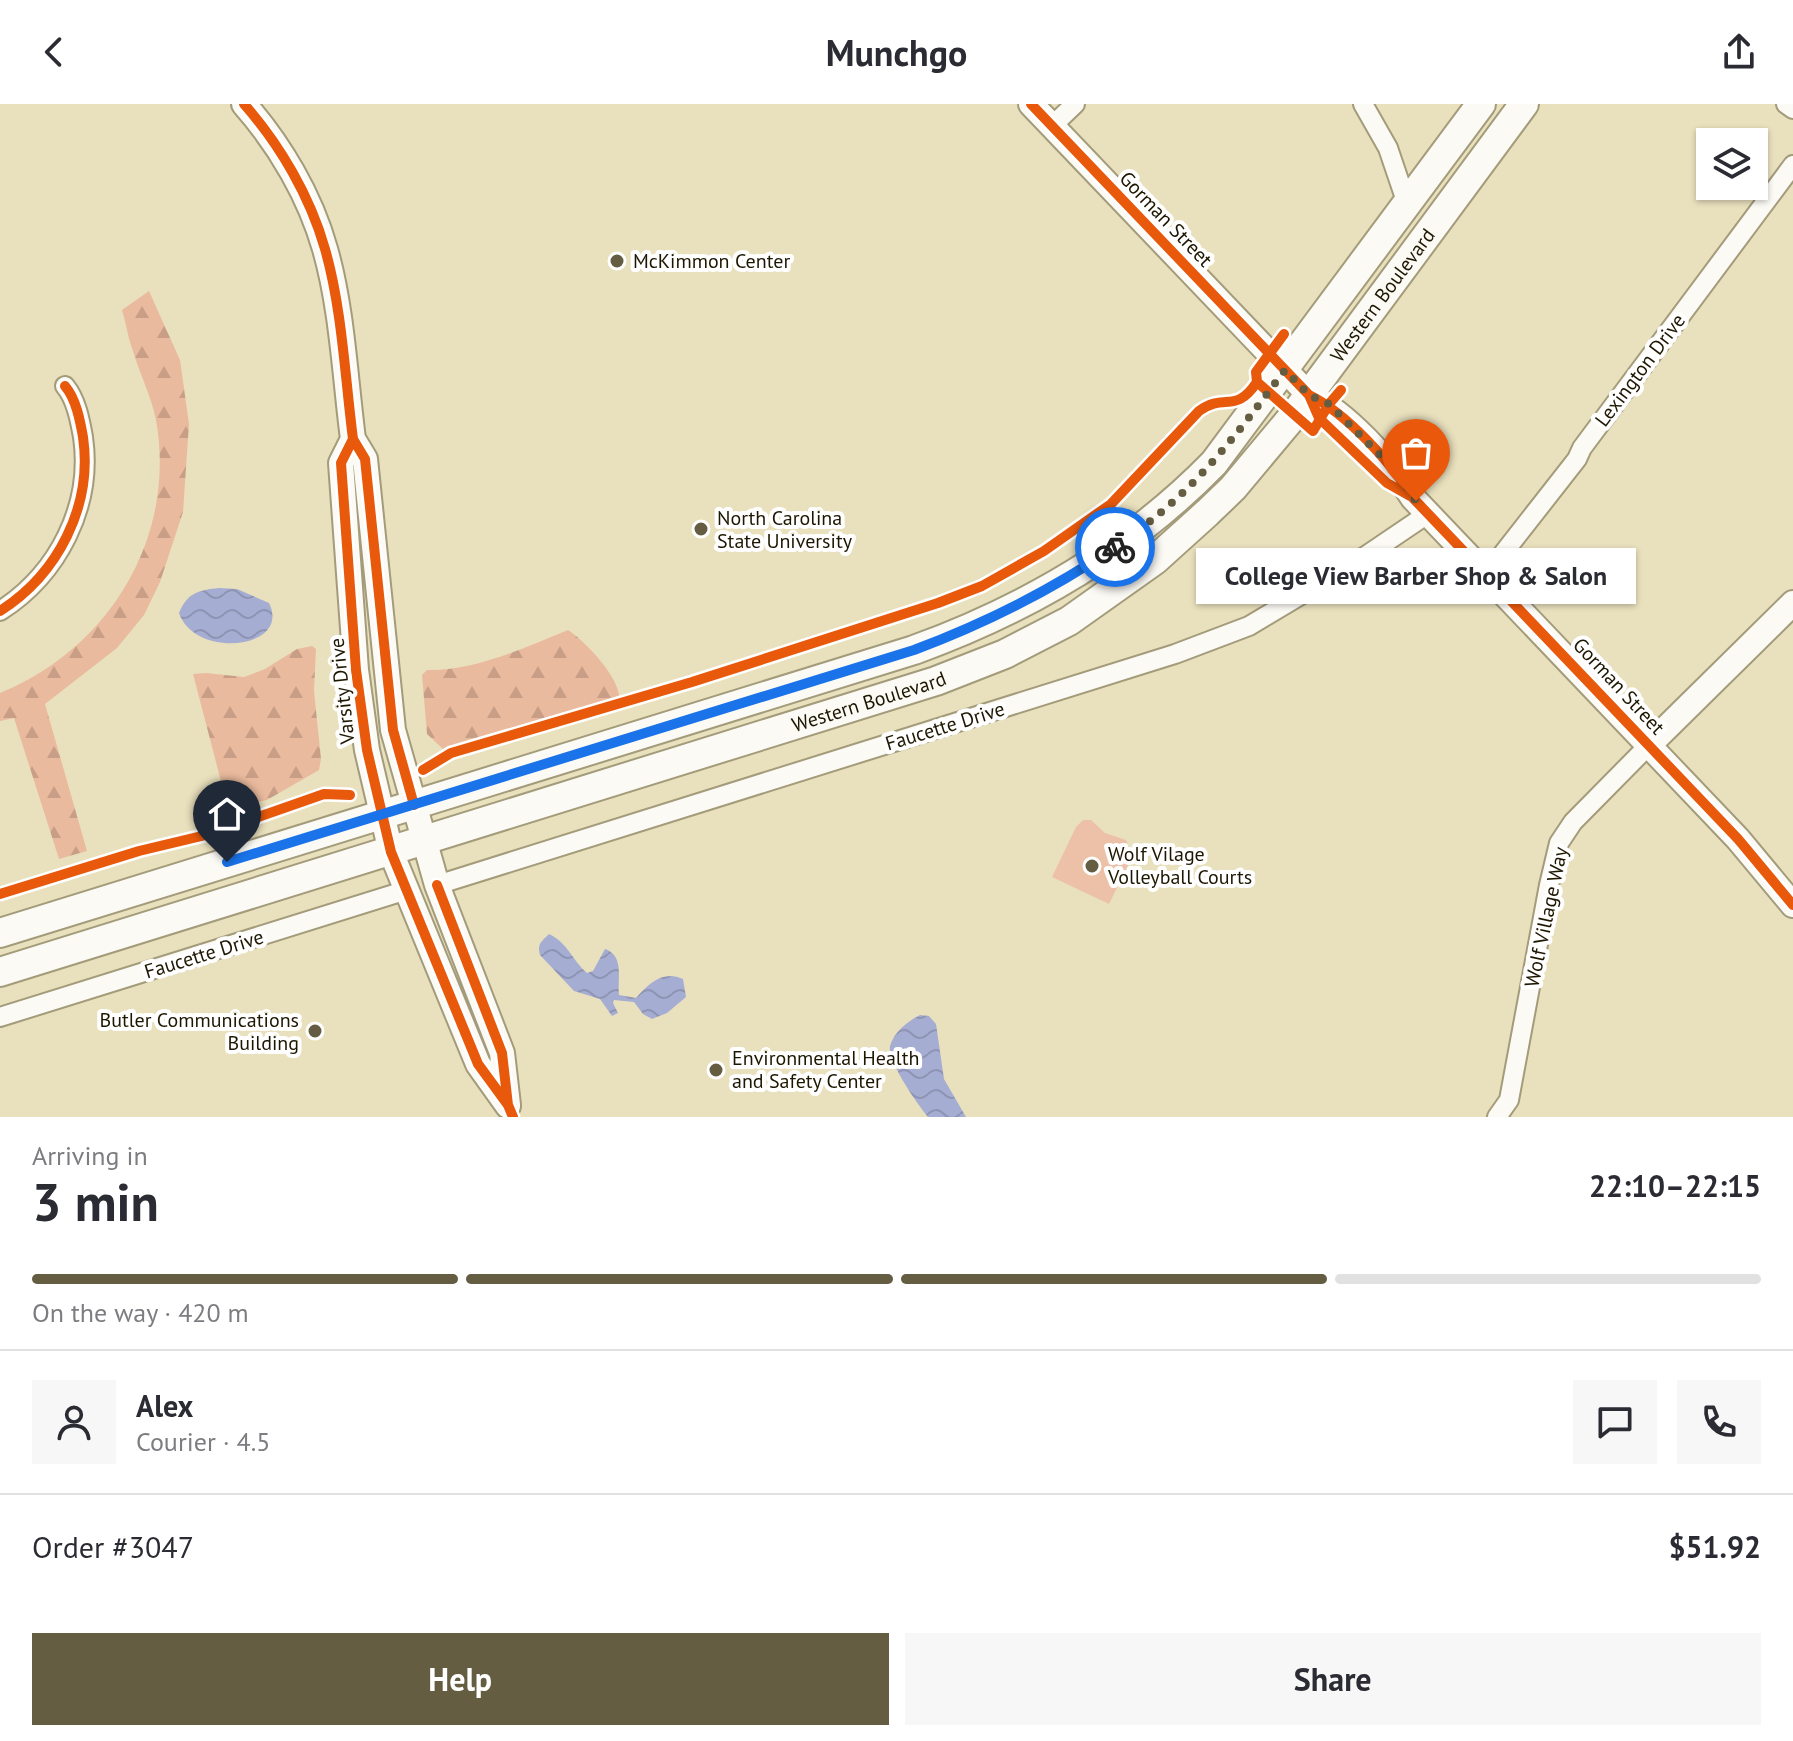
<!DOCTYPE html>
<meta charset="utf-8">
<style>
body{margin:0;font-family:"PT Sans",sans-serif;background:#f7f7f7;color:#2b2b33;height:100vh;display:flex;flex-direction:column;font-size:30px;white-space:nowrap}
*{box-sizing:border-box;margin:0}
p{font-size:26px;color:#7c7c81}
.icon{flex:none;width:44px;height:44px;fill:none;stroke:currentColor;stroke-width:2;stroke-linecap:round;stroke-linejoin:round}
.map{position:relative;height:1013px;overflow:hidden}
.sheet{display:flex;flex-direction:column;background:#fff;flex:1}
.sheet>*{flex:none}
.buttons{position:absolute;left:1696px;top:24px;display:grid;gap:16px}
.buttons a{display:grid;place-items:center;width:72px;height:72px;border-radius:0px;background:#fff;box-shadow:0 2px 6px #0004;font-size:40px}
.pin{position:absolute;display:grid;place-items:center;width:68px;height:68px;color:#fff;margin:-82px -34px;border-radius:50% 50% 50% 0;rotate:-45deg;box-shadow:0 0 8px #0007}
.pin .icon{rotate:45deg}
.courier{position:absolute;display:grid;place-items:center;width:80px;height:80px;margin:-40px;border:6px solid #1a73e8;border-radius:50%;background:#fff;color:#222;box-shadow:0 2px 10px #0007}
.bubble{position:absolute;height:56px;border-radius:0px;background:#fff;box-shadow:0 2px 6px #0004;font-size:26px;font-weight:800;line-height:56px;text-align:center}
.summary em{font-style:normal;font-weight:800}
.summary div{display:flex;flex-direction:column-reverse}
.summary{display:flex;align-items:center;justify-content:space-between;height:136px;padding:0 32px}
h1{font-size:52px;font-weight:800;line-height:60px}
.bar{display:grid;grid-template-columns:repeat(4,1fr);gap:12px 8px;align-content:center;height:96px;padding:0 32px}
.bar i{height:10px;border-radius:6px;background:#e1e1e2}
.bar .on{background:#645d42}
.bar p{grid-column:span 4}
.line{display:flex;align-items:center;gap:20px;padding:0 32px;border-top:2px solid #e1e1e2}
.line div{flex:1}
.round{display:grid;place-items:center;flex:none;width:84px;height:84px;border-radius:0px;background:#f7f7f7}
.cta{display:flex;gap:16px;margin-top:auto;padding:16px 32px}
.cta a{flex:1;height:92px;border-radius:0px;background:#645d42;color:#fff;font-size:32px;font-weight:800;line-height:92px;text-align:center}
.cta a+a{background:#f7f7f7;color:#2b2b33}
header{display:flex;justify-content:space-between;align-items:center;height:104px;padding:0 32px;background:#fff;font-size:36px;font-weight:800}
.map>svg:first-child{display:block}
.green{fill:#edc1a7}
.forest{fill:url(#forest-firs)}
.water{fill:url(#water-waves)}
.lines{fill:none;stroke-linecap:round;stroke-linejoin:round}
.street-casing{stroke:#a39b7a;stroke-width:22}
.secondary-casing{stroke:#a39b7a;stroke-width:28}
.primary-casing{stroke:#a39b7a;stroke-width:32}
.street{stroke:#fcfaf5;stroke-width:18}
.secondary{stroke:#fcfaf5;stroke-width:24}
.primary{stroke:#fcfaf5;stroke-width:28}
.cycleway-casing{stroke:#fff;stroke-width:15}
.cycleway{stroke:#e8590c;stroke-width:10}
.done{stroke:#645d42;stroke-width:8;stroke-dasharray:0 14.4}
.route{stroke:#1a73e8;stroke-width:10}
.poi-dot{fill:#645d42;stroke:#fff;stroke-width:3}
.labels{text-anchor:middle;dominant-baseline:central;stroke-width:8;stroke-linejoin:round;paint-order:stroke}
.street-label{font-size:20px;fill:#1d1600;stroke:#fff}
.poi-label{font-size:20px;fill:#1d1600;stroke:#fff;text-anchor:start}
</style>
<header><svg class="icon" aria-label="back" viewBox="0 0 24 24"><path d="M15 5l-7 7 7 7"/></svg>Munchgo<svg class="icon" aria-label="share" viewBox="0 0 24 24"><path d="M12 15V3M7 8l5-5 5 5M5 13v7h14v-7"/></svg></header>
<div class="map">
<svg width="1793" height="1013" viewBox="0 0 1793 1013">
<defs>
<pattern id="forest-firs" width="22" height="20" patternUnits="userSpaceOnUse" patternTransform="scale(2)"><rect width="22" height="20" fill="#eaba9e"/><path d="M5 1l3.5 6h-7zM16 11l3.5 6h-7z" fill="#c89f86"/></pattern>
<pattern id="water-waves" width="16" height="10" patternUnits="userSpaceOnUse" patternTransform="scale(2)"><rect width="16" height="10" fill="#a6add3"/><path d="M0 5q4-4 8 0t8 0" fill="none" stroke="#8e94b3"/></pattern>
</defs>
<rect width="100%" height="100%" fill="#e9e0bd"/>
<path class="green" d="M1083,716H1091L1105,729L1126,736L1133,751L1109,800L1052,773L1076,723Z"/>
<path class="forest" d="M149,187L180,256L189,320L183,408L160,478L144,511L117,544L45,600L87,747L59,755L14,614L0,617V589C109,545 177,433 156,316C151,291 140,271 133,247C128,234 126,219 122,206Z
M568,526C585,537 617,571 619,591L615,597L444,646L427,630L422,571L427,566C475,567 524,544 568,526Z
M312,542L316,545L314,587L321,655L319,666L267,696L228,704L193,570L206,569L244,573L265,565L297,545Z"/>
<path class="water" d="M219,484L237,485L269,499C292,545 195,556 179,509C187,489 199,486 219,484Z
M549,830C568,839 572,856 587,869L593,867L605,845C625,852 617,875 619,891L636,894C649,879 663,866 683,875L686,893L667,909L652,915L643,910L634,898L614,896L613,899L618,909L612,912L600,895L574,887L540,851C537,840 541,838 549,830Z
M920,911L929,912L936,920L944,975L966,1013H928C918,1001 887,957 890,942C894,928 908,917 920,911Z"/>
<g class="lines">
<g class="street-casing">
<path id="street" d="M1363,0L1388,44L1407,100
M1786,0L1793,5
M1052,22L1075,0
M1487,470L1577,355L1582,344L1793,61
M0,507C58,470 93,402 83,333C80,316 76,295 65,282
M437,781L1175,550L1249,522L1361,455L1429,409
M0,913L407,786
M1497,1013L1509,996L1549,781L1559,739L1573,718L1649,641"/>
</g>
<g class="secondary-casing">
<path id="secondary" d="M244,0C280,41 310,92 325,145C342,204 345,273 353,335L365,355L393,626L437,781L502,949L508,1001
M1031,0L1309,291L1315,304
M1309,291C1346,309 1391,358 1413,394L1738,735L1793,801
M353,335L341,359L356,566L367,646L391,748L478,960L508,1002
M1649,641L1793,499"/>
</g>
<g class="primary-casing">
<g id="primary">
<path d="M0,829L914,546C1027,505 1130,445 1214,359L1481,0"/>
<path id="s1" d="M0,868L936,577L1005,550L1069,517L1155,456L1207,409L1233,384L1294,311L1524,0"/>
</g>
</g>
<use href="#street" class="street"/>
<use href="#secondary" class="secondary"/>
<use href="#primary" class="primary"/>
<g class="cycleway-casing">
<path id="cycleway" d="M244,0C280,41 310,92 325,145C342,204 345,273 353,335L365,355L393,626L414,701
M1031,0L1309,291L1319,314L1387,379L1410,392
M1284,230L1256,268L1257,278L1313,327L1329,300L1341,286
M1309,291C1346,309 1391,358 1413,394L1738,735L1793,801
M353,335L341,359L356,566L367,646L391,748L478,960L508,1001L513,1013
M0,507C58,470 93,402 83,333C80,316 76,295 65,282
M423,666L451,649L692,578L938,499L982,482L1044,447L1111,400L1199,307C1225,288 1235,311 1257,278
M437,781L502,949L508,1001
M0,790L139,747L210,730L324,690L350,691"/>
</g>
<use href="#cycleway" class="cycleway"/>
</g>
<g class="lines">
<path class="done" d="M1115,443C1192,391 1231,338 1285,266L1309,291L1329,300L1397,368L1416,397"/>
<path class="route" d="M227,758L914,546C986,519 1052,486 1115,443"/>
</g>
<g class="poi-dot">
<circle cx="617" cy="157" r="8"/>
<circle cx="701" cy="425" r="8"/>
<circle cx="1092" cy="762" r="8"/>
<circle cx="315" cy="927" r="8"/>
<circle cx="716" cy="966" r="8"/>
</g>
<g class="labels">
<g class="street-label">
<text transform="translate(1166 115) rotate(46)">Gorman Street</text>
<text stroke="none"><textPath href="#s1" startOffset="1582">Western Boulevard</textPath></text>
<text transform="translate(1640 266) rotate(-53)">Lexington Drive</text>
<text transform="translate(1619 582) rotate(47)">Gorman Street</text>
<text transform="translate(342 587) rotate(-96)">Varsity Drive</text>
<text stroke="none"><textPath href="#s1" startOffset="910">Western Boulevard</textPath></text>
<text transform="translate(945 622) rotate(-17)">Faucette Drive</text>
<text transform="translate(1546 813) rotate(-78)">Wolf Village Way</text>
<text transform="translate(204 850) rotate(-17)">Faucette Drive</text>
</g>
<g class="poi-label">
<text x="633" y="157">McKimmon Center</text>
<text x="717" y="414">North Carolina<tspan x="717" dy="23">State University</tspan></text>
<text x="1108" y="750">Wolf Vilage<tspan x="1108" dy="23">Volleyball Courts</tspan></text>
<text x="299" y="916" text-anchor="end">Butler Communications<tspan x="299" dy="23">Building</tspan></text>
<text x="732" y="954">Environmental Health<tspan x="732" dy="23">and Safety Center</tspan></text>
</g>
</g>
</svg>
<div class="buttons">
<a><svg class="icon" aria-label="layers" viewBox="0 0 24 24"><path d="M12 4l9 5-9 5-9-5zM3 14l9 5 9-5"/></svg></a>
</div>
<div class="pin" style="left:1416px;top:397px;background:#ea580c"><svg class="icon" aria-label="bag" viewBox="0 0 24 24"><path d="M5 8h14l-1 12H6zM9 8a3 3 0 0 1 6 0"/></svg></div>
<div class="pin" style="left:227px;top:758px;background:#1f2937"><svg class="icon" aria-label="home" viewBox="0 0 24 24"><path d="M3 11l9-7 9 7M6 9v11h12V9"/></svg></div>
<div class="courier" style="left:1115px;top:443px"><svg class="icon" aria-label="bike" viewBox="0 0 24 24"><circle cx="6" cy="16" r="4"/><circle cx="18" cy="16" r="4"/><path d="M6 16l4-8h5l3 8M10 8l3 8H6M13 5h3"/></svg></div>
<div class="bubble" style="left:1196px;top:444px;width:440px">College View Barber Shop &amp; Salon</div>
</div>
<section class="sheet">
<div class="summary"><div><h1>3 min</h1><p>Arriving in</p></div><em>22:10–22:15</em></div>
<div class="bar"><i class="on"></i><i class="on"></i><i class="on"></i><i></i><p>On the way · 420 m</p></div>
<div class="line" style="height:144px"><a class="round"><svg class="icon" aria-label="person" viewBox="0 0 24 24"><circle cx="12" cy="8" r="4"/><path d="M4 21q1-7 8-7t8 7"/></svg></a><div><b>Alex</b><p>Courier · 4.5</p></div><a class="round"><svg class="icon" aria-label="chat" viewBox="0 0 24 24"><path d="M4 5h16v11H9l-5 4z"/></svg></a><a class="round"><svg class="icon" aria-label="phone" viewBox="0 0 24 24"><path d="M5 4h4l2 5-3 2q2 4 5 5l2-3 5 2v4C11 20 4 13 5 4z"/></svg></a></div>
<div class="line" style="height:104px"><div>Order #3047</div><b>$51.92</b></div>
<div class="cta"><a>Help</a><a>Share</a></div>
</section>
